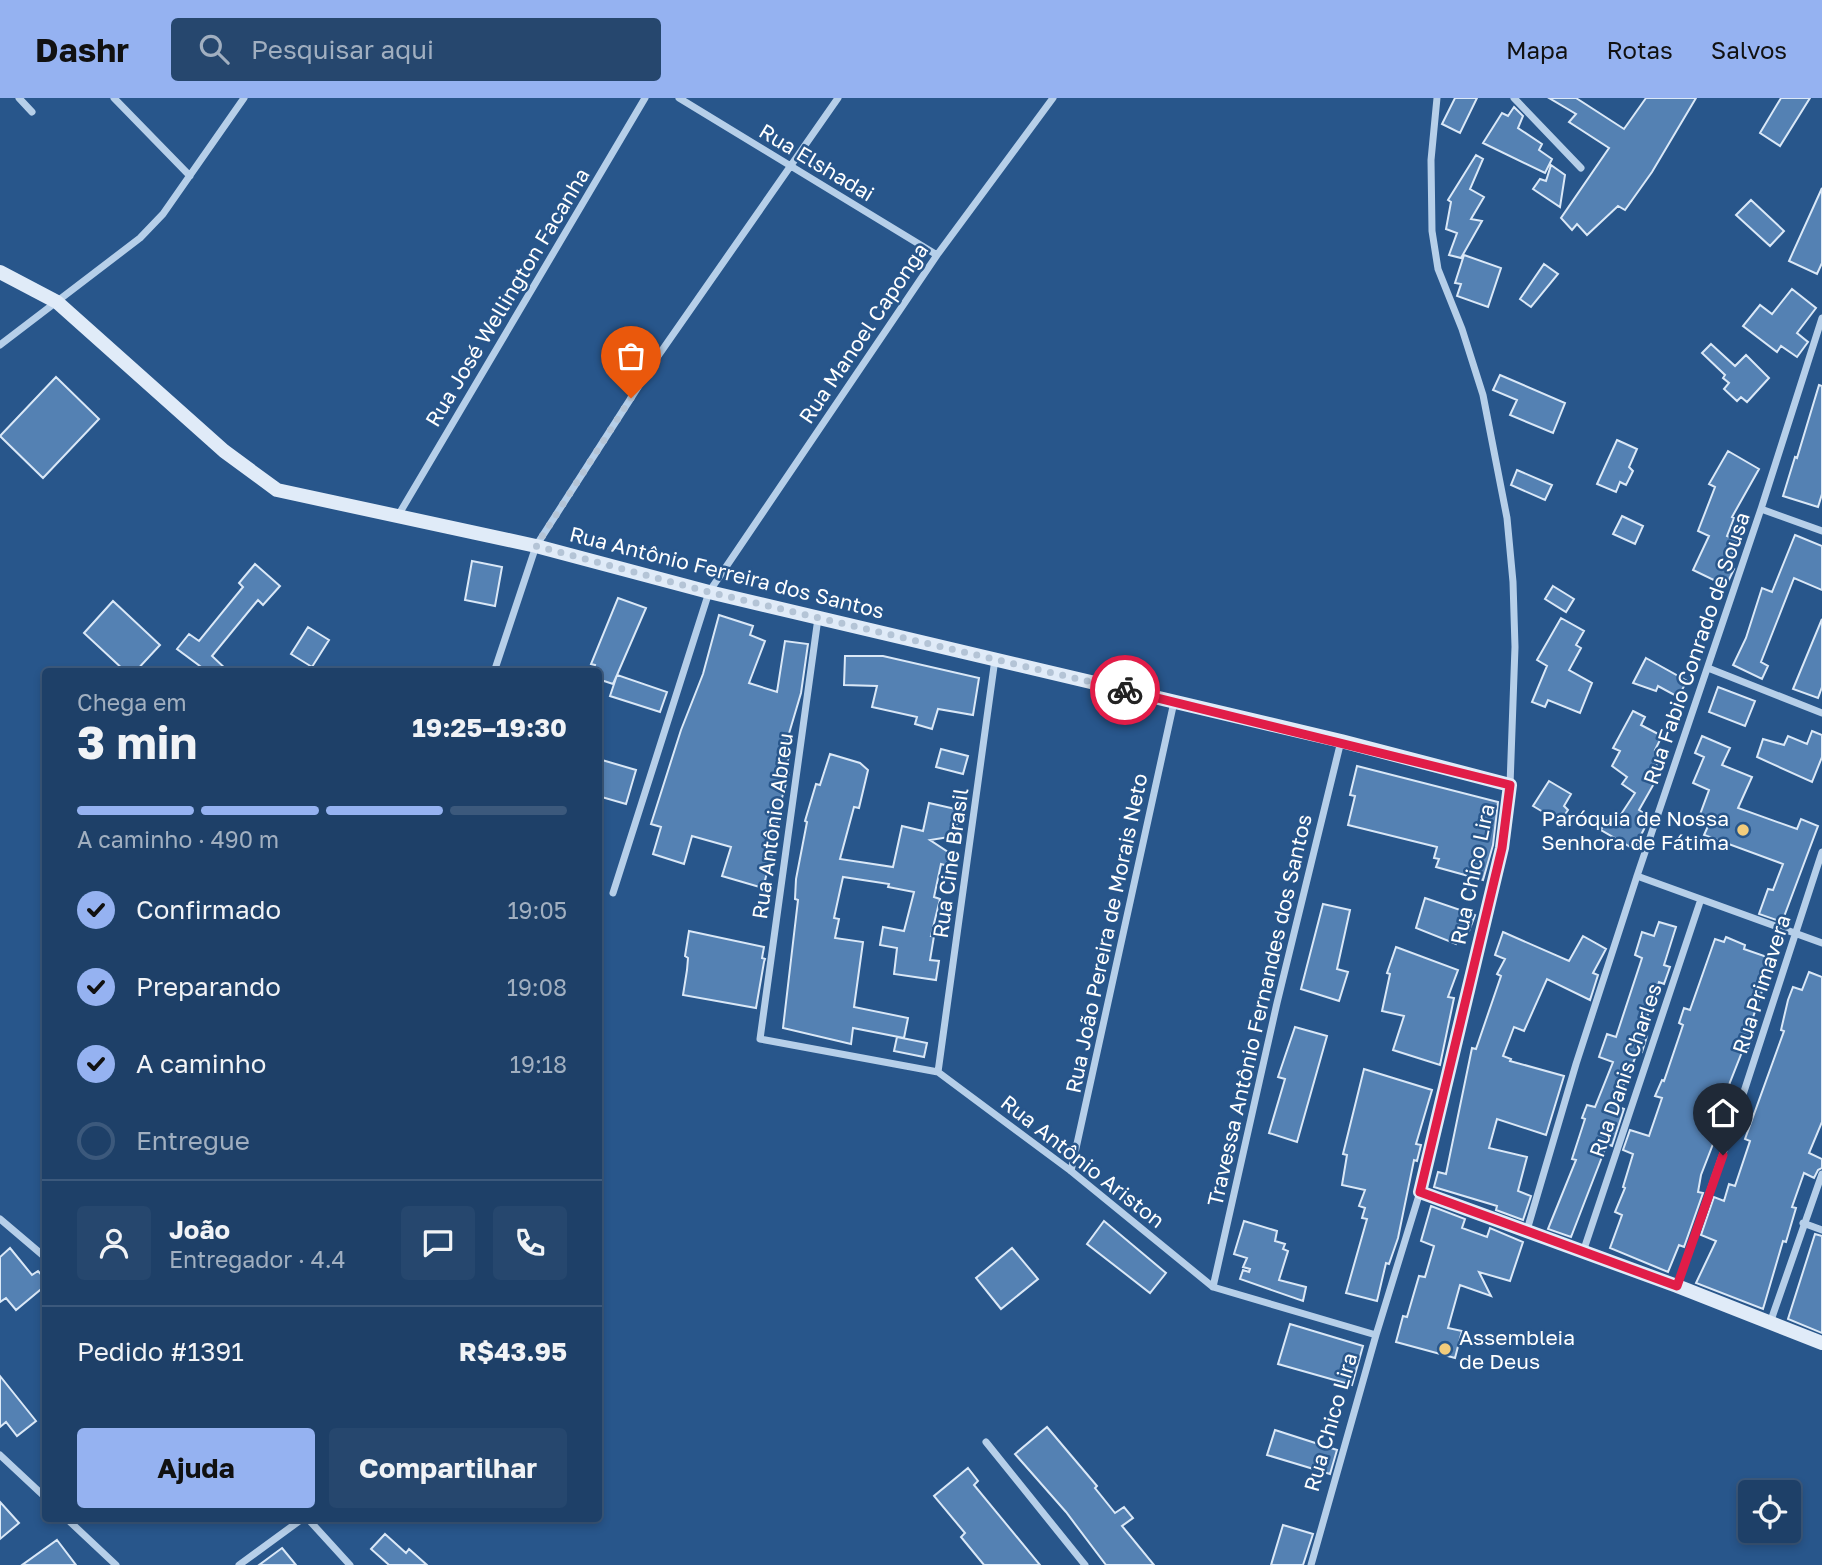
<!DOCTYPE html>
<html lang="pt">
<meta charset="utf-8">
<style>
body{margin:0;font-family:"Golos Text",sans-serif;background:#26476e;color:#f1f3f6;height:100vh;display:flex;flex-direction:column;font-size:26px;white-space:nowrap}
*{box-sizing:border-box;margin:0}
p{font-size:23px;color:#a1afc0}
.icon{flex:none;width:38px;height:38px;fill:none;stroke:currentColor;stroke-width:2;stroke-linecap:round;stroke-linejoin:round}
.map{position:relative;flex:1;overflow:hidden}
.drawer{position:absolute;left:42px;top:570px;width:560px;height:854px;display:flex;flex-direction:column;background:#1e4068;border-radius:7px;box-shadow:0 4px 10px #0003,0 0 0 2px #3c597c}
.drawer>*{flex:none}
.controls{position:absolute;left:1738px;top:1382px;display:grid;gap:14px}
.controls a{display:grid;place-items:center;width:63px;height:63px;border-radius:7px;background:#1e4068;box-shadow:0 4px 10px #0003,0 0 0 2px #3c597c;font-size:35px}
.pin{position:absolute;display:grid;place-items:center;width:60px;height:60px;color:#fff;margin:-72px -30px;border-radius:50% 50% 50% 0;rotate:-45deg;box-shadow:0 0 7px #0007}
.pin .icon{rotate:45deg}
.courier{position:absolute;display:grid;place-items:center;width:70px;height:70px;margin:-35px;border:5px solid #e11d48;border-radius:50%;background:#fff;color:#222;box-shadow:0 2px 9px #0007}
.summary em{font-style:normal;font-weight:700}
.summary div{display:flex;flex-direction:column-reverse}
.summary{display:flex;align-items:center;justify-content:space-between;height:119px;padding:0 35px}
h1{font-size:46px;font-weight:700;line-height:52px}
.bar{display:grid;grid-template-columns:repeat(4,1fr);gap:10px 7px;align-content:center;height:84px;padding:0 35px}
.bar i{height:9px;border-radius:5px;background:#3c597c}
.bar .on{background:#95b2f1}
.bar p{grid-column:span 4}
.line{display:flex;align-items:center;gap:18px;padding:0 35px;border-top:2px solid #3c597c}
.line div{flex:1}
.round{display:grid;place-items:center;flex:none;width:74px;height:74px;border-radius:7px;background:#26476e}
ol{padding:0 35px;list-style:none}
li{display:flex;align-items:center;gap:21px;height:77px}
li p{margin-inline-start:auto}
li .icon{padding:7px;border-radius:50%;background:#95b2f1;color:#111;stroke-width:4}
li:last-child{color:#a1afc0}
li i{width:38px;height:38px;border:4px solid #3c597c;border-radius:50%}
.action{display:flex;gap:14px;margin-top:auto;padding:14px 35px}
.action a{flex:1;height:80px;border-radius:7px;background:#95b2f1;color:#111;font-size:28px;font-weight:700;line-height:80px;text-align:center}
.action a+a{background:#26476e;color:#f1f3f6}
header{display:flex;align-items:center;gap:42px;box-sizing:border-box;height:98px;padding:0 35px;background:#95b2f1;color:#111}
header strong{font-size:33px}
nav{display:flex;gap:38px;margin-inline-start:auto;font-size:24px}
.search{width:490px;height:63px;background:#26476e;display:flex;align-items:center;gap:18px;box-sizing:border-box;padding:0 24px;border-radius:7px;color:#a1afc0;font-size:26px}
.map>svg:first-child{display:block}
.building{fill:#5481b3;stroke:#dae8f7;stroke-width:2}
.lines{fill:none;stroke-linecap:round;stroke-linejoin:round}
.street{stroke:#b6cfe9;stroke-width:7}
.secondary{stroke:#e0ebf8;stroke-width:14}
.done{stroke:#b4c4d6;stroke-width:7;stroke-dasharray:0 12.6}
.route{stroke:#e11d48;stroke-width:9}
.poi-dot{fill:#f2cc7c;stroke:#28568b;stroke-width:2.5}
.labels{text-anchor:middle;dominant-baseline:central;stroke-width:5;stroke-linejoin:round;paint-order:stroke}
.street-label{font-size:21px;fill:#fff;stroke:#28568b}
.poi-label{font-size:21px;fill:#fff;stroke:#28568b;text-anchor:end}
</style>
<header>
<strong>Dashr</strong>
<div class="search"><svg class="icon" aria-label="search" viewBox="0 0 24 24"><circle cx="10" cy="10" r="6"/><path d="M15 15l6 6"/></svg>Pesquisar aqui</div>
<nav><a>Mapa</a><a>Rotas</a><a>Salvos</a></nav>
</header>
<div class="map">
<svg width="1822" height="1467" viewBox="0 0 1822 1467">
<rect width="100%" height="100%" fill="#28568b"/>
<path class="building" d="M1455,0H1477L1460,35L1442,26Z
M1549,0H1576L1624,31L1646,0H1696L1652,74L1625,112L1618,108L1587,137L1577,126L1572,132L1561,120L1609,50L1569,24L1576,16Z
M1781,0H1810L1780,48L1760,35Z
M1514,9L1523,18L1518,30L1542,46L1539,52L1552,61L1545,75L1483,45L1502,15L1508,18Z
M1476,57L1483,61L1470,91L1484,99L1471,121L1482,123L1461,160L1449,157L1457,135L1446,131L1451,104L1448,102Z
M1551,67L1565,77L1560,109L1533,91L1540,81L1546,83Z
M1822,90V165L1817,176L1789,163Z
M1751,102L1784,133L1770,148L1736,117Z
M1464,157L1501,170L1488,209L1457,198L1461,186L1455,185Z
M1544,166L1558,176L1531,209L1520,201Z
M1792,191L1816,210L1797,235L1808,244L1797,259L1781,248L1777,254L1743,228L1760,207L1772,216Z
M1711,246L1735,268L1746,257L1769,280L1747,304L1741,299L1737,303L1724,291L1729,285L1723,280L1725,277L1702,255Z
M1500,277L1565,305L1553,335L1510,317L1517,302L1493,292Z
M56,279L99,321L43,380L0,338Z
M1819,287L1822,288V396L1818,409L1783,398L1795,359L1797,360Z
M1617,342L1637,351L1629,369L1633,373L1626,387L1620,384L1616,394L1597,386Z
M1728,353L1759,371L1732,419L1734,420L1727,438L1738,443L1728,468L1734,471L1726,488L1693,472L1709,438L1698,433L1715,389L1709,386Z
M1517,372L1552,387L1545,402L1511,387Z
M1622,418L1643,428L1635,446L1613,436Z
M1795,437L1822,448V492L1794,480L1761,564L1768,568L1762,581L1733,567L1746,540L1762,490L1772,494Z
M472,463L502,469L495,508L465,502Z
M255,466L280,488L263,507L258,502L212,558L229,574H208L177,551L189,536L199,543L243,489L239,485Z
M1553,488L1574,501L1566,514L1545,501Z
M618,500L646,510L617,577L667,594L660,614L610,598L617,577L613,586L598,581V574H593L595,567L591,566Z
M113,503L160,547L135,574H126L84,535Z
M719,517L753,528L750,537L765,543L749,585L777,594L785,543L808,546L801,595L785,649L791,651L785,673L789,675L778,714L780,715L776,728L779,729L763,790L722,778L731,749L692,738L684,766L653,756L661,729L651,726L681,632L703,576Z
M1561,520L1584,533L1576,547L1581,550L1569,572L1592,585L1580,615L1548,602L1545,609L1532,604L1547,568L1537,562Z
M1822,521V589L1818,600L1793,591Z
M308,529L329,542L312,569L291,556Z
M845,558H883L979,580L973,617L938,611L932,631L915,626L917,619L872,609L877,588L844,587Z
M1646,560L1687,583L1678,599L1658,588L1656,593L1633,585Z
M1718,589L1755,603L1745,628L1709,614Z
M1633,613L1645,619L1641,627L1662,638L1655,652L1663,656L1654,672L1660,675L1639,712L1650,719L1634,751L1601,732L1606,722L1616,724L1635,695L1622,686L1627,679L1612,668L1620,653L1613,650Z
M1812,633L1822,637V659L1812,684L1757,659L1763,641L1784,647L1788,638L1807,646Z
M1702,638L1730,650L1722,667L1752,679L1738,710L1797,731L1801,721L1818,728L1782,824L1759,816L1768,791L1773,792L1783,766L1704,737L1709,726L1698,722L1709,692L1693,685L1704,659L1695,655Z
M941,651L968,658L963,676L936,669Z
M830,656L860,665L868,672L859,710L854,709L840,761L893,769L902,728L923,733L929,705L960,712L955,738L930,742L954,758L952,769L941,766L934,799L940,801L931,838H934L930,862L939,863L936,882L894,876L897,850L880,847L883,829L904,833L914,794L888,789L889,786L843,779L834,820L839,821L835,840L863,844L854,909L908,920L904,940L853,930L851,946L783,930L798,802L795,801L796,781L807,724L805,723L816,686L820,687Z
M602,662L636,672L626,706L598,698V674Z
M1357,668L1498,704L1493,747L1483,782L1436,769L1439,761L1434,760L1437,749L1348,727L1355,698L1350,697Z
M1549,683L1571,696L1564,708L1568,712L1560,724L1533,708Z
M1425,800L1475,817L1469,833L1461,830L1456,846L1416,830Z
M1323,806L1350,812L1337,871L1348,874L1339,903L1301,891Z
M1659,824L1676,829L1664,867L1670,869L1664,886L1659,884L1642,934L1647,938L1642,954L1638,953L1615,1008L1624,1011L1612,1048L1607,1046L1571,1139L1548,1131L1576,1062L1572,1061L1585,1021L1582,1020L1587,1007L1595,1009L1613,964L1599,959L1607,936L1616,939L1642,860L1635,857L1642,834L1654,838Z
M689,833L764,849L762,860L765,861L764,864L756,910L683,897L687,872L688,860L685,858Z
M1503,834L1569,863L1583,838L1606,851L1593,875L1598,877L1590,902L1547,881L1524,933L1514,929L1503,958L1511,961L1510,963L1564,978L1546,1037L1497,1021L1489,1050L1527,1059L1518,1093L1531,1098L1523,1122L1496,1112L1497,1108L1434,1089L1438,1074L1446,1076L1472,950L1476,951L1501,878L1497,876L1505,861L1495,857Z
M1726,839L1745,847L1744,851L1773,861L1748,934L1754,936L1748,950L1744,949L1723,1002L1729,1005L1701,1077L1698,1094L1703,1095L1684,1149L1679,1147L1668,1174L1610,1150L1622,1117L1615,1114L1625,1090L1623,1089L1633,1056L1623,1052L1630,1032L1649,1038L1662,1000L1655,998L1662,982L1664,983L1683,927L1679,925L1684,910L1690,912L1715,841L1724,844Z
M1396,849L1458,872L1448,899L1454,900L1440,967L1393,952L1404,918L1382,913L1390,876L1387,875Z
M1809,874L1822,879V1024L1809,1055L1822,1061V1070L1818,1072L1814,1080L1804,1075L1792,1109L1796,1110L1786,1144L1783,1143L1763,1211L1696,1185L1716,1143L1701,1137L1714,1099L1724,1103L1729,1086L1735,1088L1750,1043L1745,1041L1784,933L1781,932L1788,902L1793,889L1802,892Z
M1295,929L1327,938L1297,1044L1269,1035L1285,981L1278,979Z
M897,939L927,945L924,959L894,953Z
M1364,971L1432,992L1416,1046L1421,1047L1417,1063L1414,1062L1398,1140L1389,1166L1386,1165L1377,1203L1346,1195L1367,1121L1362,1120L1365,1110L1359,1108L1365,1092L1342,1087L1347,1057L1343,1056Z
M1431,1108L1465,1121L1462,1130L1487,1139L1490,1130L1523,1144L1510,1183L1479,1174L1491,1198L1460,1187L1448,1230L1462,1233L1455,1260L1396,1244L1403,1218L1407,1219L1419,1178L1425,1179L1434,1148L1421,1143Z
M1104,1123L1166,1175L1150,1195L1087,1146Z
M1244,1123L1277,1133L1275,1143L1285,1146L1283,1151L1288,1153L1279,1182L1306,1189L1303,1203L1240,1181L1243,1172L1249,1174L1250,1171L1243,1169L1247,1160L1234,1156Z
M1815,1136L1822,1138V1235L1788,1221Z
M10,1150L32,1177L38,1173L46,1182V1187L16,1212L6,1200L0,1204V1159Z
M1012,1150L1038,1181L1001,1211L976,1180Z
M1290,1226L1363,1248L1352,1287L1278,1266Z
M0,1278L36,1323L17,1338L6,1324L0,1329Z
M1047,1329L1097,1388L1095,1390L1115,1415L1124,1409L1133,1420L1122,1428L1154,1467H1106L1066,1414L1015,1356Z
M1275,1332L1337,1352L1330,1376L1267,1357Z
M968,1370L978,1383L974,1387L1040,1467H984L961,1439L965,1435L934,1398Z
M0,1404L19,1425L0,1441Z
M1283,1427L1313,1436L1303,1467H1271Z
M385,1436L406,1455L409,1451L427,1467H389L371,1451Z
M57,1442L76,1467H22Z
M282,1450L296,1467H259Z"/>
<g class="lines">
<path class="street" d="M19,0L32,14
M114,0L190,78
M679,0L937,157
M1437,0L1431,62L1432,133L1438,171L1462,231L1483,297L1507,420L1513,484L1515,549L1510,687
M1514,0L1581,70
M0,247L140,140L163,116L244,0
M1761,411L1822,433
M399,416L645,0
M818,520L760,941L938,974L1071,1073L1213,1189L1376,1237
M1708,570L1822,615
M494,574L536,448L658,258L838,0
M1637,778L1822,845
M613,795L709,494L937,157L1053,0
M938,974L995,561
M1071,1073L1174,604
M0,1121L46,1160
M1803,1125L1822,1132
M1527,1132L1576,966L1637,778L1761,411L1822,220
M1583,1154L1701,801
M1677,1188L1738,1012L1822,754
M1213,1189L1277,905L1341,643
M1770,1225L1822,1076
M986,1344L1085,1467
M0,1357L46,1400
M67,1421L116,1467
M308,1421L350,1467
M239,1467L302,1421
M1311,1467L1376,1237L1420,1094"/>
<path class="secondary" d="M0,174L57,204L224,353L277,392L536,448L709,494L1341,643L1510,687L1502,750L1420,1094L1677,1188L1822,1245"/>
</g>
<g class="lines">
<path class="done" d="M631,300L536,448L709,494L1125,592"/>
<path class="route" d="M1125,592L1510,687L1502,750L1420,1094L1677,1188L1723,1057"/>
</g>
<g class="poi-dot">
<circle cx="1743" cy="732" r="7"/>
<circle cx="1445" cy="1251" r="7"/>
</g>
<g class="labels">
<g class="street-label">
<text transform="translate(817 64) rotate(31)">Rua Elshadai</text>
<text transform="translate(507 199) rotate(-59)">Rua José Wellington Facanha</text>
<text transform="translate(863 235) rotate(-56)">Rua Manoel Caponga</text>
<text transform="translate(727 474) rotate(14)">Rua Antônio Ferreira dos Santos</text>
<text transform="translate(1696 550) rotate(-71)">Rua Fabio Conrado de Sousa</text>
<text transform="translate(772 728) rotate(-82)">Rua Antônio Abreu</text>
<text transform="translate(950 765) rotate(-82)">Rua Cine Brasil</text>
<text transform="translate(1472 776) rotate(-78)">Rua Chico Lira</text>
<text transform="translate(1106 835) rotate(-78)">Rua João Pereira de Morais Neto</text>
<text transform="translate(1761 886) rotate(-72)">Rua Primavera</text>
<text transform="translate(1259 912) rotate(-77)">Travessa Antônio Fernandes dos Santos</text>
<text transform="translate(1625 972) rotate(-71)">Rua Danis Charles</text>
<text transform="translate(1083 1063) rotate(38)">Rua Antônio Ariston</text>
<text transform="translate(1330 1324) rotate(-74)">Rua Chico Lira</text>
</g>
<g class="poi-label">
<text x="1729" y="720">Paróquia de Nossa<tspan x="1729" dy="24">Senhora de Fátima</tspan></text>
<text x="1459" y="1239" text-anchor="start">Assembleia<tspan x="1459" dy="24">de Deus</tspan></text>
</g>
</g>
</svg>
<div class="controls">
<a><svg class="icon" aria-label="locate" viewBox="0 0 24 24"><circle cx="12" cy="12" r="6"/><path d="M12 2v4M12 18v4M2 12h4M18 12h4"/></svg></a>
</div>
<div class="pin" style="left:631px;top:300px;background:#ea580c"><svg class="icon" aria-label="bag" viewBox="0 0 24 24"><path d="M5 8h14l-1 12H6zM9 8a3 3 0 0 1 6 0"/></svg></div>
<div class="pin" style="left:1723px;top:1057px;background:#1f2937"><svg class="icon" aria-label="home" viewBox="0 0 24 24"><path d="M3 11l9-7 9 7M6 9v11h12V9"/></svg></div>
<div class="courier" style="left:1125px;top:592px"><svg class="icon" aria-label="bike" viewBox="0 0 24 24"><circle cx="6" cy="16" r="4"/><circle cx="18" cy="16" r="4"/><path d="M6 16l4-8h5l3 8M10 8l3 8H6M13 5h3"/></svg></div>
<section class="drawer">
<div class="summary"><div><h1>3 min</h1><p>Chega em</p></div><em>19:25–19:30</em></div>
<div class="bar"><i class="on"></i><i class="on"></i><i class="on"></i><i></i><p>A caminho · 490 m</p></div>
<ol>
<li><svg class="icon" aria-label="check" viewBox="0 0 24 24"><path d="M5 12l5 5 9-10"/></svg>Confirmado<p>19:05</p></li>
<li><svg class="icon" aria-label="check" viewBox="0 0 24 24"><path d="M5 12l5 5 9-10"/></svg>Preparando<p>19:08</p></li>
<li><svg class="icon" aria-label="check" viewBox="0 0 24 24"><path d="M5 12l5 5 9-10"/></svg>A caminho<p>19:18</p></li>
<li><i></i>Entregue</li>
</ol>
<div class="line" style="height:126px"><a class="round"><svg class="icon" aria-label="person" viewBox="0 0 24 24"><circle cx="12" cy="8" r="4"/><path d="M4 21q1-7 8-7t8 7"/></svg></a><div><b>João</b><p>Entregador · 4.4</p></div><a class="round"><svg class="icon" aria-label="chat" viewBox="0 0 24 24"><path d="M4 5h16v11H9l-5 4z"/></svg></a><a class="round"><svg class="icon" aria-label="phone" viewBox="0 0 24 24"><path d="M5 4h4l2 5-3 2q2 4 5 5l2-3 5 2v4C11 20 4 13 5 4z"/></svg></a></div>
<div class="line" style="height:91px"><div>Pedido #1391</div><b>R$43.95</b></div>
<div class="action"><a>Ajuda</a><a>Compartilhar</a></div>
</section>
</div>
